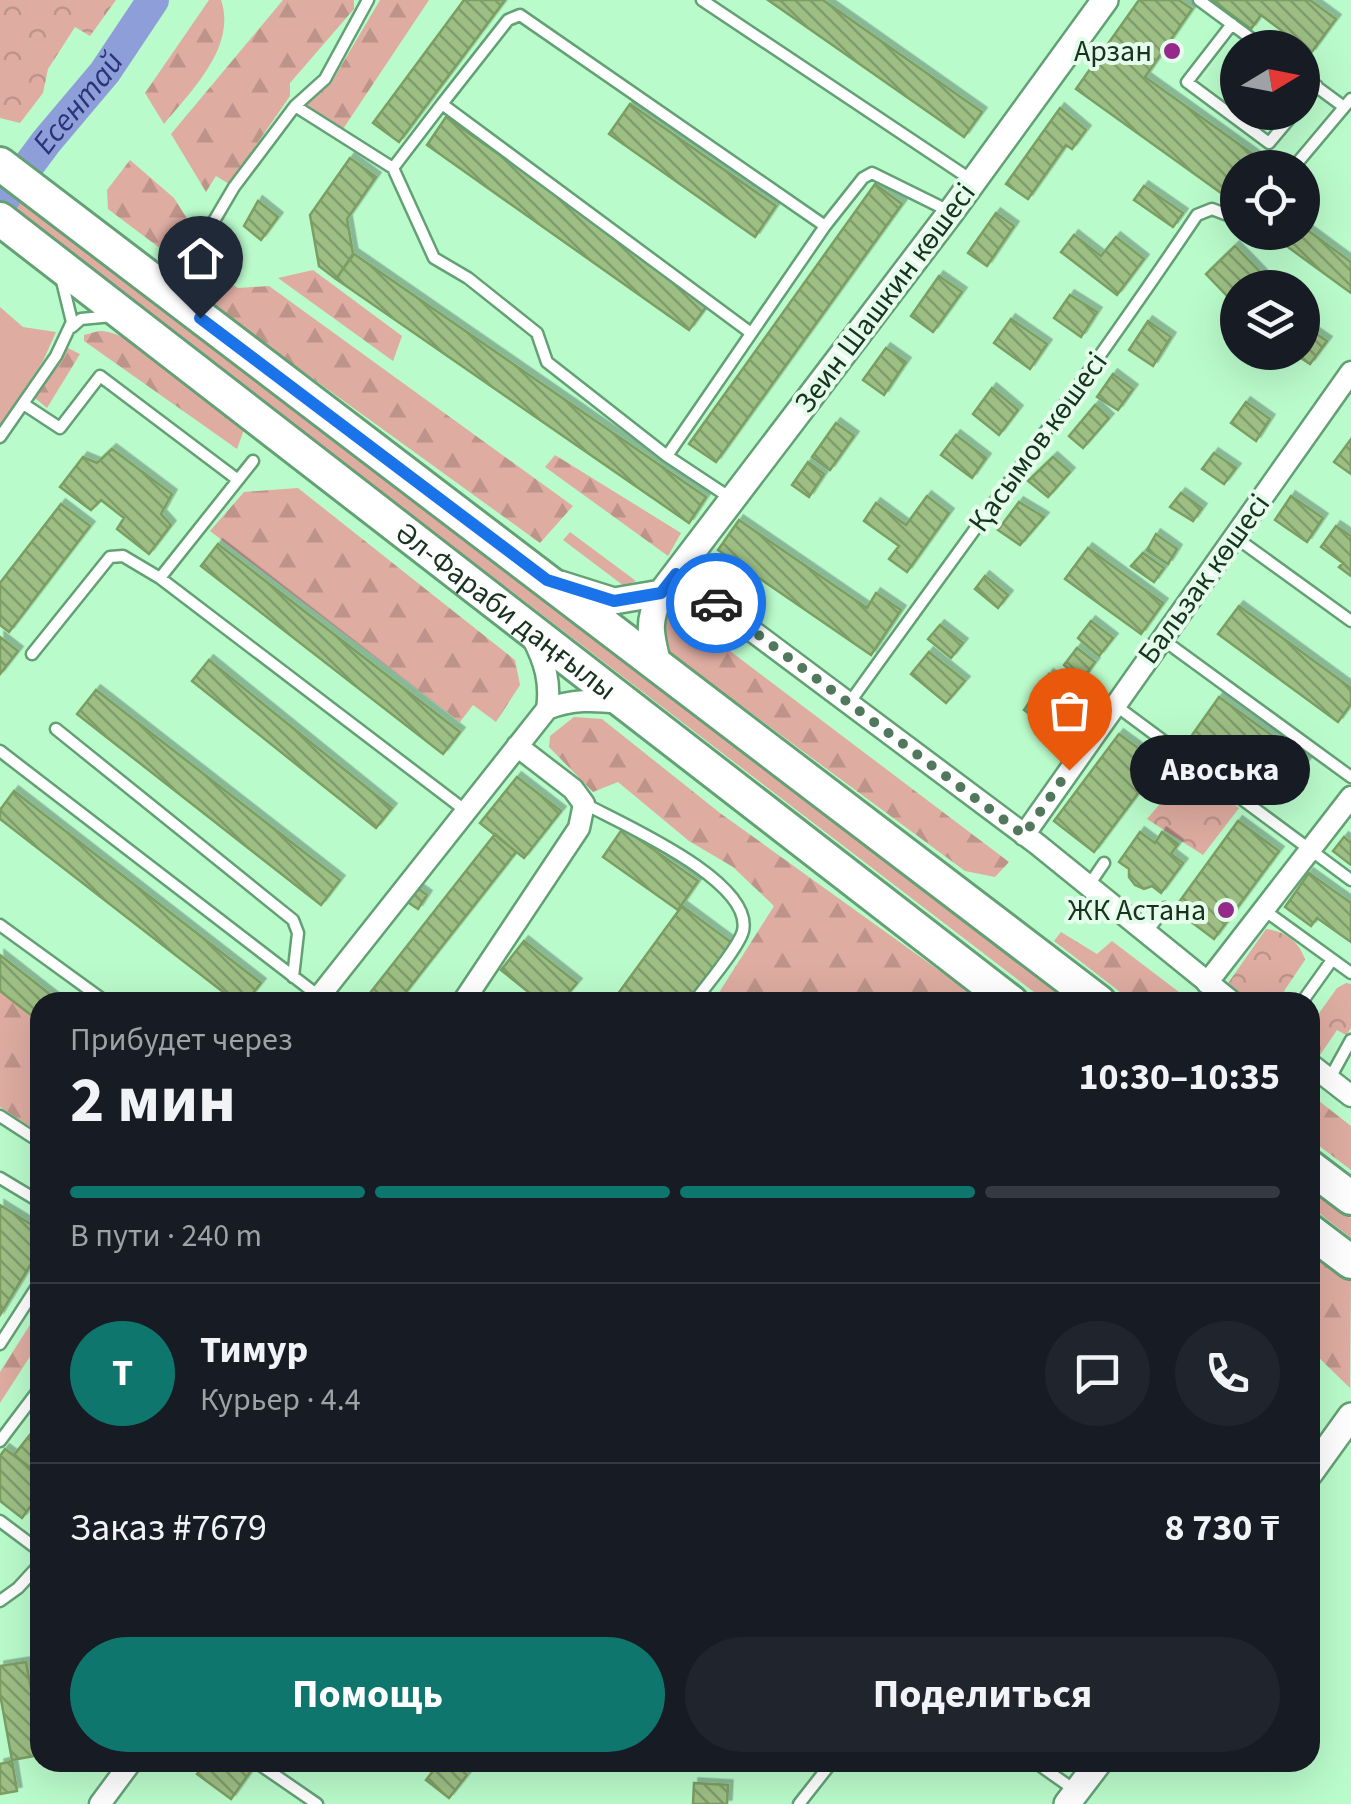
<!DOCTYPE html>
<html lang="ru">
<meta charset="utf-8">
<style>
body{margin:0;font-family:"Source Sans 3",sans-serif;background:#20242c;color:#f1f3f6;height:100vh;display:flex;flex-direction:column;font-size:38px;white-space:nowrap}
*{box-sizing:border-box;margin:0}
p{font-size:32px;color:#9ea1a6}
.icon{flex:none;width:55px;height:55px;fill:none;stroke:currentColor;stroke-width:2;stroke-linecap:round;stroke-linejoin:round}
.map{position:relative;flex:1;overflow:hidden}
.panel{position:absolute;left:30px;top:992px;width:1290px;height:780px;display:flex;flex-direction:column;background:#171b24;border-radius:30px;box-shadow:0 10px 40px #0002}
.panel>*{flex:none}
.needle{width:65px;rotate:80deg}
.tools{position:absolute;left:1220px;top:30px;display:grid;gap:20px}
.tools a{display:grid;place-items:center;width:100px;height:100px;border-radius:50%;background:#171b24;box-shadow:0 10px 40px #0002;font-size:50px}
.pin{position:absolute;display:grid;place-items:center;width:85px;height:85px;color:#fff;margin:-102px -42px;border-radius:50% 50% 50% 0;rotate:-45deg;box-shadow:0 0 10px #0007}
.pin .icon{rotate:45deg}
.courier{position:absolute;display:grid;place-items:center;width:100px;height:100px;margin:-50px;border:8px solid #1a73e8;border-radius:50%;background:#fff;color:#222;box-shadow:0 2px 12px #0007}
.bubble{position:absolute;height:70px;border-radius:35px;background:#171b24;box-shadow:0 10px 40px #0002;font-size:32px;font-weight:700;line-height:70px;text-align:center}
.head em{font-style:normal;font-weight:700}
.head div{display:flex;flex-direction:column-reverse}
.head{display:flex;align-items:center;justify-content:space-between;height:170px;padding:0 40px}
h1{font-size:65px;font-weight:700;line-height:75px}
.bar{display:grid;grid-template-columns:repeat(4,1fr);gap:15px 10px;align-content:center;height:120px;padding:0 40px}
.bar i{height:12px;border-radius:8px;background:#363941}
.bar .on{background:#0f766e}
.bar p{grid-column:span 4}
.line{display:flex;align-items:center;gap:25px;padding:0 40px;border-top:2px solid #363941}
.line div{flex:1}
.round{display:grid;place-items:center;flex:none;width:105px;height:105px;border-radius:52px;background:#20242c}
.primary-button{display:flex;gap:20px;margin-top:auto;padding:20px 40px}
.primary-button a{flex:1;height:115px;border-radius:60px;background:#0f766e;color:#fff;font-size:40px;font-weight:700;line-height:115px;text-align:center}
.primary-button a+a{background:#20242c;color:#f1f3f6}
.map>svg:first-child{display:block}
.grass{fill:#deaca1}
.forest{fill:url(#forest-firs)}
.park{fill:url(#park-crowns)}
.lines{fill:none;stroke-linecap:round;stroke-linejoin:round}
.river{stroke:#8e9ed9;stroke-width:32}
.building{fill:url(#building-back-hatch);stroke:#7c9e62;stroke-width:2.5;filter:url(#shadow)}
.service-casing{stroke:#63a175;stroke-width:15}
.minor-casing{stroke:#63a175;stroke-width:25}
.tertiary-casing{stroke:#63a175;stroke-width:30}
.primary-casing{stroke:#63a175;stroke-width:38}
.service{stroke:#fff;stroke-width:10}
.minor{stroke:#fff;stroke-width:20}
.tertiary{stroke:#fff;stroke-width:25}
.primary{stroke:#fff;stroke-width:32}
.done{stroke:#51785c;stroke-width:10;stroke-dasharray:0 18}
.route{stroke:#1a73e8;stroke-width:12}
.poi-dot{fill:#962a8b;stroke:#e4fdea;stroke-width:4}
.labels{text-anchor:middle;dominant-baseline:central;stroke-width:8;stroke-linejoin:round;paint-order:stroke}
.poi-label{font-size:30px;fill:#183220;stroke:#e4fdea;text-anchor:end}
.street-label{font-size:30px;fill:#183220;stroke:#e4fdea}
.water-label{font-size:32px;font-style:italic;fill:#2a347a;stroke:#e4fdea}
</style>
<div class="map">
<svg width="1351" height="1804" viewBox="0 0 1351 1804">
<defs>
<pattern id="forest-firs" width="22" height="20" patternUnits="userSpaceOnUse" patternTransform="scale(2.5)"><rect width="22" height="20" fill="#deaca1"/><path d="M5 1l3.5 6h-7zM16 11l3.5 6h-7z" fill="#be948a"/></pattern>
<pattern id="park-crowns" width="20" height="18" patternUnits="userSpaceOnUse" patternTransform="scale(2.5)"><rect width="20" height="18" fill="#deaca1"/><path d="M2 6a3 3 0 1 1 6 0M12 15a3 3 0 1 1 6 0" fill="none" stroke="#be948a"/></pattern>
<pattern id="building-back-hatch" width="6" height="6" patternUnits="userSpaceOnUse" patternTransform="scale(2.5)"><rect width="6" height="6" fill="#9dbf84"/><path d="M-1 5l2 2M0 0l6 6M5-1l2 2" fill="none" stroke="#7f9c6c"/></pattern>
<filter id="shadow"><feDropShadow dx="4.5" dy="-4.5" stdDeviation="0" flood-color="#0004"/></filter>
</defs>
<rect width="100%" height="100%" fill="#bafbcb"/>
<path class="grass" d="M0,184L1070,1002H1047L0,199Z
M0,307L23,327L56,332L43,361L0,426Z
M570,532L636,581L624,586L563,540Z
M1310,1187L1351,1218V1238L1310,1206Z"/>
<path class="forest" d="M209,0H221C237,47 191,91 164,124L145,93Z
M283,0H354V9L290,83V96L229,184L216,176L206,192L171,134Z
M380,0H429L343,129L305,105L331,83Z
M130,160L174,198L188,220L205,234L184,261L169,255L108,209L107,190Z
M313,270L402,336L393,361L278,278Z
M211,272L238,288L269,286L573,506L540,543L193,292Z
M99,331C135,330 215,400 246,424L237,449L84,341V335Z
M68,348L80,354L47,408L35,398Z
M555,455L681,533L668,556L545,467Z
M298,488L515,660L520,685L496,722L473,705L460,722L210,531L244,492Z
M662,608H673L1009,862L995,877L965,871L659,645Z
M574,717L602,719L720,813L983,1002H713L774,906L733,867L689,841L618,782L593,792L549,747L550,736Z
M1061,932L1097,954L1112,941L1192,1002H1133L1054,941Z
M0,991L40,1022V1133L0,1107Z
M1310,1094L1351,1126V1170L1310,1139Z
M1310,1244L1351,1275L1350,1388L1310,1349Z
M40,1309V1341L0,1403V1372Z"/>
<path class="park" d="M0,0H116L90,36L75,27L48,69L43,93L20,123L0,118Z
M1189,770L1239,808L1203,855L1147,819Z
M1266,929C1284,931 1300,942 1305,960L1284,991L1298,1002H1243L1224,989Z
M1346,983L1351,984V1028L1346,1035L1337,1030L1318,1058L1310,1052V1011L1317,1016L1337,988Z"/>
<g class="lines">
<path class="river" id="s1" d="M0,204L46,142L105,72L153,0"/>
</g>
<path class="building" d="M464,0H505L399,142L373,123Z
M768,0H823L982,112L964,137Z
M1139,0H1179L1192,9L1145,77L1257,157L1249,168H1238V184L1228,198L1076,89Z
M1212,0H1310L1336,19L1311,53L1261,15L1251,29Z
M630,104L776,206L755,237L609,134Z
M1060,108L1086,130L1072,149L1066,145L1028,199L1006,184Z
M446,117L709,303L689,330L427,145Z
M350,158L376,177L347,219L353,254L336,279L319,266L310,215Z
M875,184L902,204L716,462L689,444Z
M1144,186L1183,213L1173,227L1134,200Z
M258,201L278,217L261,240L244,226Z
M996,213L1014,226L987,266L968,253Z
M1302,226L1351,262V293L1281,242L1287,232H1302Z
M1074,235L1101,256L1116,237L1144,259L1117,295L1061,252Z
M1235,246L1262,274L1248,288H1238V298L1233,302L1206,274Z
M354,254L706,497L689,523L336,279Z
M939,276L962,292L933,332L911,316Z
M1070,295L1097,312L1081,337L1054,318Z
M1011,319L1047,344L1030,369L994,343Z
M1148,321L1171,337L1153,366L1129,350Z
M1302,324L1327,341L1310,364L1292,352H1302Z
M886,348L906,362L884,395L863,380Z
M1113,374L1133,389L1118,410L1097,397Z
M992,388L1018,410L999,435L973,414Z
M1246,402L1270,419L1256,441L1231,423Z
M1095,405L1109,418L1083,448L1069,436Z
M836,423L854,436L830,470L812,457Z
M956,435L986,458L972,478L941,455Z
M1351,439V474L1334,462Z
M112,449L172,494L161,514L171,525L149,554L117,529L124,518L101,500L91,510L60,487L83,457L97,463Z
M1214,453L1236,468L1224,484L1202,469Z
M1053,457L1070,472L1048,497L1028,481Z
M808,462L824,474L809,497L792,485Z
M1181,493L1202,508L1193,521L1170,507Z
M927,496L949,513L907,572L889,559L899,546L864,521L876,503L906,525Z
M1291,496L1323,518L1307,542L1275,520Z
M1019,502L1044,517L1020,545L998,530Z
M61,504L90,526L9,632L0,625V583Z
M739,520L867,608L876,593L901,610L871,655L718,550Z
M1336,526L1351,536V576L1339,567L1343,563L1321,547Z
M1156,534L1177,549L1168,564L1147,550Z
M218,544L460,732L443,754L201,566Z
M1088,548L1163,603L1141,634L1065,579Z
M1143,553L1164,568L1154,582L1131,566Z
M985,576L1008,595L998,608L975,589Z
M1239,606L1351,688V704L1338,722L1218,634Z
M1091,621L1113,638L1099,656L1078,638Z
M940,625L963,643L951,658L928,639Z
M0,637L18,651L0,674Z
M1077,648L1095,662L1082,680L1064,665Z
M929,652L965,681L946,703L911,674Z
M209,660L392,808L376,828L192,681Z
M1049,674L1084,699L1058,735L1024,710Z
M96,690L340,880L321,905L77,714Z
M1219,697L1307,761L1278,801L1190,738Z
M1119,734L1160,764L1094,852L1054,821Z
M517,777L561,811L524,858L480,823Z
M14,791L261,983L246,1002H236L0,819V810Z
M1238,821L1279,851L1214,939L1174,909Z
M623,828L698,881L678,910L603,857Z
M1140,832L1155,843L1162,832L1178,844L1171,854L1183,863L1161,893L1152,886L1144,889L1135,885L1129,877V869L1119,862Z
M495,834L516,852L398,1002H363Z
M1344,837L1351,843V865L1333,851Z
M1309,873L1351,903V942L1317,918L1311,926L1285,907Z
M413,885L427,895L418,909L403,899Z
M682,906L732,943L689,1002H612Z
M524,941L577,983L561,1002H541L501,970Z
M0,955L60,1002H40V1022L0,991Z
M0,1205L40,1230V1249L0,1315Z
M40,1422V1469L37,1473L14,1455Z
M5,1449L40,1475V1493L22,1518L0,1501V1456Z
M26,1662L40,1737V1755L12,1760L0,1694V1666Z
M12,1761L17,1791L0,1794V1764Z
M206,1762H245L253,1768L231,1799L197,1774Z
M440,1762H451L467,1775L449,1798L426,1780Z
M694,1783L728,1785L727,1804H693Z"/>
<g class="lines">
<g class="service-casing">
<path id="service" d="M702,0L973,181
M1199,0L1264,48
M1232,24L1187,82L1269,143L1295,112
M1302,76L1344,107
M1302,103L1317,86
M442,104L508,20L520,15L825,226
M295,106L393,168L434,258L468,278L537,333L547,362L667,456L732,499
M393,168L442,104L751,333
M1293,168L1351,99
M174,289L234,187L295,106L325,79L368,0
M72,327L81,319L112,316
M25,405L60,428L100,376L238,480
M0,437L56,356L72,322L62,281
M667,456L825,226L863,178L872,173L951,212
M1235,537L1351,621
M160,578L253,461
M1162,639L1351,777
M32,654L110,557L123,556L160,578L466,811
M850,702C966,540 1086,380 1197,215L1212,209L1238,219
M1115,705L1351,880
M56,729L293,920L298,933L293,977
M0,751L320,997
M585,804C622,824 754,881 743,931C739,947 705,987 694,1002
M1089,885L1104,863
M1264,910L1351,973
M0,925L106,1002
M1146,933L1165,908
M1302,1002L1332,960
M1330,1078L1351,1040
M0,1116L40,1142
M0,1178L40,1202
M0,1344L40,1282
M0,1441L40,1388
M0,1521L40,1551
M0,1601L18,1588L40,1564
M256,1762L317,1804
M1035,1762L1076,1791
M799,1804L832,1762"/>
</g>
<g class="minor-casing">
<path id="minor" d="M676,574L1037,844L1232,1002
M533,639C545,662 551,683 547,709
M1024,835L1351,372
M1207,983L1351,797
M315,1002L547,709C572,699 594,700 619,703
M463,1002L579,828L584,804L573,789L517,746
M1310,1064L1351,1096
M100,1804L131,1762"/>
</g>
<g class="tertiary-casing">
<path id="tertiary" d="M560,584L614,601L661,593
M659,668C651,635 646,624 661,593L951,212L1105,0
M1310,1473L1351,1416
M1067,1804L1099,1762"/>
</g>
<g class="primary-casing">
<g id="primary">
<path d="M0,164L1099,1002"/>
<path id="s2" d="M0,219L1011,1002"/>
<path d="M1310,1167L1351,1198"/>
<path d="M1310,1231L1351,1262"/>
</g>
</g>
<use href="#service" class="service"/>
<use href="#minor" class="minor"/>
<use href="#tertiary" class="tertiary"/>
<use href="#primary" class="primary"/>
</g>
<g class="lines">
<path class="done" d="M716,603L1024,835L1069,770"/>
<path class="route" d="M200,318L547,580L614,601L661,593L676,574L716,603"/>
</g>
<g class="poi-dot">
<circle cx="1172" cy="51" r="10"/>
<circle cx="1226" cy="910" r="10"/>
</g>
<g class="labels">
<g class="poi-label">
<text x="1152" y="51">Арзан</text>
<text x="1206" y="910">ЖК Астана</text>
</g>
<g class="street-label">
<text transform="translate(885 298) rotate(-53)">Зеин Шашкин көшесі</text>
<text transform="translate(1038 442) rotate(-54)">Қасымов көшесі</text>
<text transform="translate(1204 579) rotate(-54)">Бальзак көшесі</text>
<text stroke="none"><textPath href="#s2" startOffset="640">Әл-Фараби даңғылы</textPath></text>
</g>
<g class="water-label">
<text stroke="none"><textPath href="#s1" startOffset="128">Есентай</textPath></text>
</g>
</g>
</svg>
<div class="tools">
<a><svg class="needle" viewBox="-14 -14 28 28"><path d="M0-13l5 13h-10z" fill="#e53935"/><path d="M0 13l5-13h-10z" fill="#9ea1a6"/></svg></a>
<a><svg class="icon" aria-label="locate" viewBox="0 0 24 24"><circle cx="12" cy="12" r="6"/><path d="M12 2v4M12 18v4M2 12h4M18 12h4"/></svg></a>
<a><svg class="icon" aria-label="layers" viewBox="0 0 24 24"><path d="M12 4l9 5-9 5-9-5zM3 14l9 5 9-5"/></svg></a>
</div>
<div class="pin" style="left:1069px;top:770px;background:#ea580c"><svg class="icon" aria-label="bag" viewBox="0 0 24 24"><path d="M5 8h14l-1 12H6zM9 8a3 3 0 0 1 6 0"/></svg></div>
<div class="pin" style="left:200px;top:318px;background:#1f2937"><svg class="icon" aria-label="home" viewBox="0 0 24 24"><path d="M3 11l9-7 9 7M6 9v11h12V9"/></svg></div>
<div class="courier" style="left:716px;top:603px"><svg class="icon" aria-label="car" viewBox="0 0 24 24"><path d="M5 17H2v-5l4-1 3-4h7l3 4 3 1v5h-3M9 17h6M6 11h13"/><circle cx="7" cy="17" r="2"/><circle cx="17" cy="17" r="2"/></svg></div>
<div class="bubble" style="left:1130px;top:735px;width:180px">Авоська</div>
<section class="panel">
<div class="head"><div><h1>2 мин</h1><p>Прибудет через</p></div><em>10:30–10:35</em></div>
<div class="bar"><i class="on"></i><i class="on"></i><i class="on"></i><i></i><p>В пути · 240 m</p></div>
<div class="line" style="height:180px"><b class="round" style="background:#0f766e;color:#fff">Т</b><div><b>Тимур</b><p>Курьер · 4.4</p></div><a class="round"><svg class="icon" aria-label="chat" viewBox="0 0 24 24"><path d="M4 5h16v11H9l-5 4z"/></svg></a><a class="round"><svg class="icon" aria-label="phone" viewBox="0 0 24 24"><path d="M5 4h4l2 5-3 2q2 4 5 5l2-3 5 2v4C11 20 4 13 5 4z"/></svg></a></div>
<div class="line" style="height:130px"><div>Заказ #7679</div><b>8 730 ₸</b></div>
<div class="primary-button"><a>Помощь</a><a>Поделиться</a></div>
</section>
</div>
